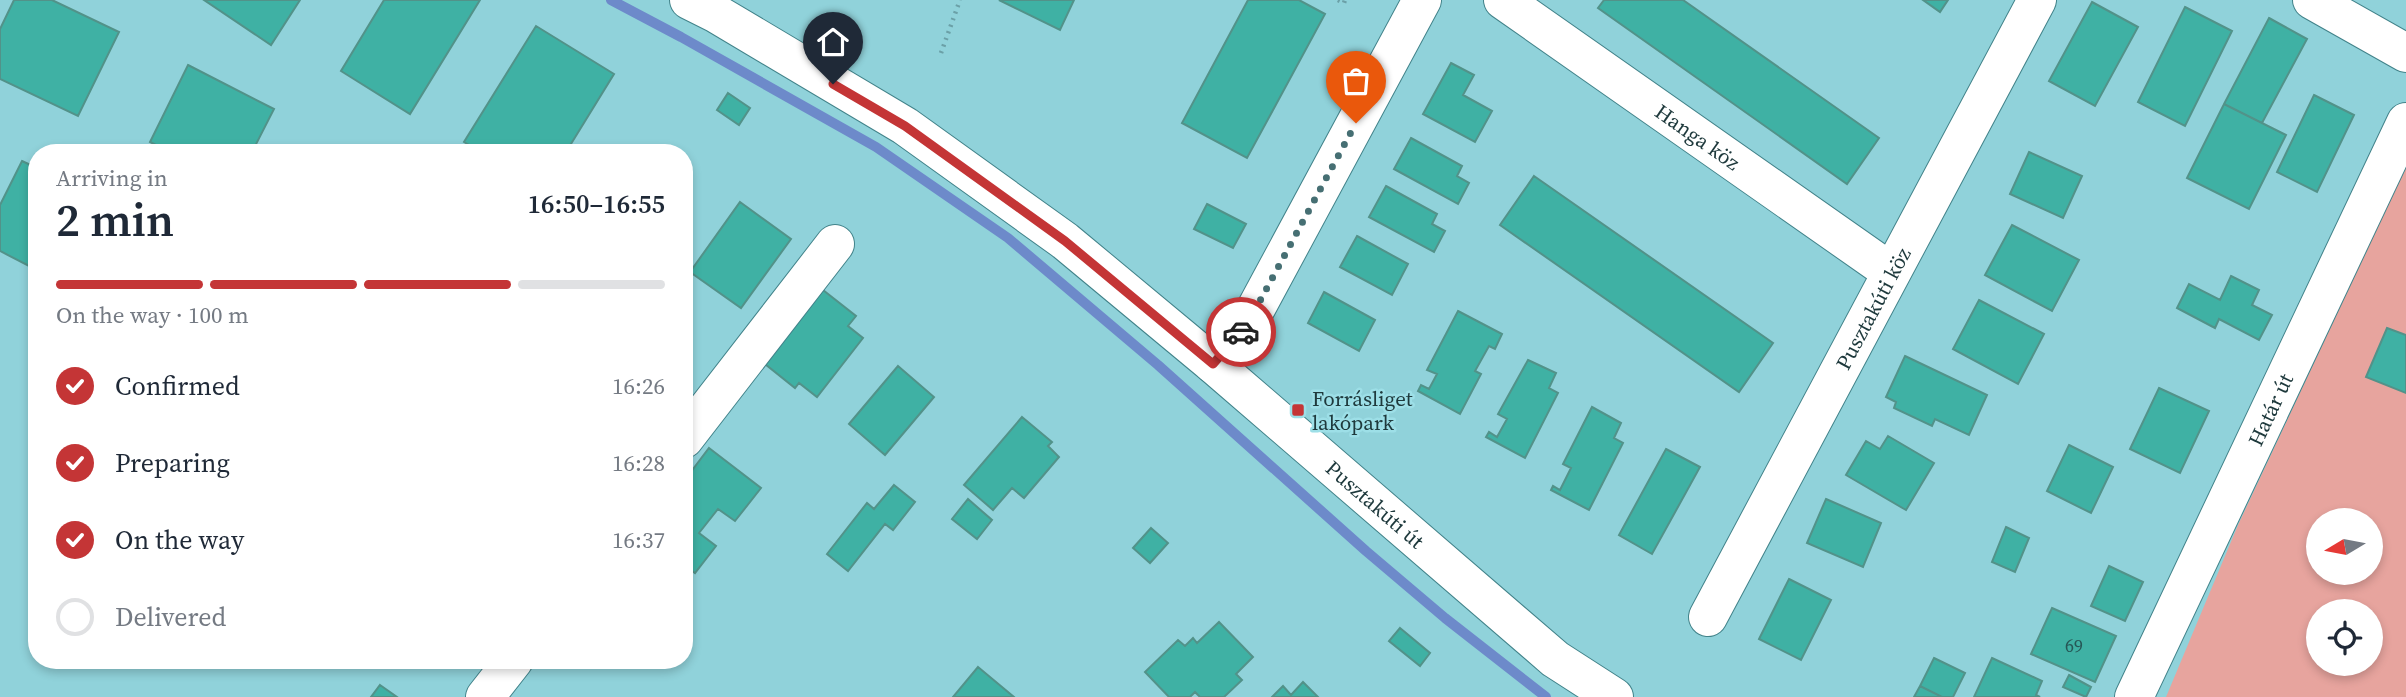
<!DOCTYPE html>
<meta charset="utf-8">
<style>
body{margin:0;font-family:"Source Serif 4",serif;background:#f6f6f7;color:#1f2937;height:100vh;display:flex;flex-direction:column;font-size:26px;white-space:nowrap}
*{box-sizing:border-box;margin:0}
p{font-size:23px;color:#747a83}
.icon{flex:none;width:38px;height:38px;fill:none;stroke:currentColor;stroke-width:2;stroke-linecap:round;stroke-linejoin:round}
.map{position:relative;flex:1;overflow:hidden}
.side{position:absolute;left:28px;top:144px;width:665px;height:525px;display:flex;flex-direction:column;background:#fff;border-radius:28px;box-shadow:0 4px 10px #0003}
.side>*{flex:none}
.needle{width:46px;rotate:260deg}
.fabs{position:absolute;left:2306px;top:508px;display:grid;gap:14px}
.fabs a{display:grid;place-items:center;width:77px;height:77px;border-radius:50%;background:#fff;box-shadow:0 4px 10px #0003;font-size:35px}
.pin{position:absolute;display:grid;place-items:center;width:60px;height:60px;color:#fff;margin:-72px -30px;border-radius:50% 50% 50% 0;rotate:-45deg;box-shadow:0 0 7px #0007}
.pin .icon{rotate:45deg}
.courier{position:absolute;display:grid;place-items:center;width:70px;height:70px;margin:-35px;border:5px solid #c43536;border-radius:50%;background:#fff;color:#222;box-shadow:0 2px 9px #0007}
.overview em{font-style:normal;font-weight:600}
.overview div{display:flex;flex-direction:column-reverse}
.overview{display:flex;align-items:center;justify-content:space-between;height:119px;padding:0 28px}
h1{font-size:46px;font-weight:600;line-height:52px}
.bar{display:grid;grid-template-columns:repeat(4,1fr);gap:10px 7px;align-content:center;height:84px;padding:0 28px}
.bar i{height:9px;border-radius:5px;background:#e0e1e3}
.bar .active{background:#c43536}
.bar p{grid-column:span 4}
ol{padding:0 28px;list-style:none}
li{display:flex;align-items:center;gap:21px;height:77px}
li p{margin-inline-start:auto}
li .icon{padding:7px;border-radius:50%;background:#c43536;color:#fff;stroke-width:4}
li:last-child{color:#747a83}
li i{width:38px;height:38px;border:4px solid #e0e1e3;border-radius:50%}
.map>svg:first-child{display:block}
.green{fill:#e7a49e;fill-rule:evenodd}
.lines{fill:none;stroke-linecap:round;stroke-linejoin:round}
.stream{stroke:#6d8aca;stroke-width:10}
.building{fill:#3fb1a4;stroke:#529289;stroke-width:2}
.minor-casing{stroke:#42838a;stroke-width:40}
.path{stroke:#6ba0a7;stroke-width:4.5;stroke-dasharray:2 5;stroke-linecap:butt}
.minor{stroke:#fff;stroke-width:38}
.done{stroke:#466f73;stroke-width:7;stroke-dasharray:0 12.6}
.route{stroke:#c43536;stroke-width:9}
.poi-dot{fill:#c43536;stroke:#9ddfe7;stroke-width:2.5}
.labels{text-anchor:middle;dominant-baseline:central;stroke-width:5;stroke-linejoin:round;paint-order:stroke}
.number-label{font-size:18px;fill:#265756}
.street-label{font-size:21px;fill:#1e393c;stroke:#9ddfe7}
.poi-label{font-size:21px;fill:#1e393c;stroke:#9ddfe7;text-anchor:start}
</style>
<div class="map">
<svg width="2406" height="697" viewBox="0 0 2406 697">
<rect width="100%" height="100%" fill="#90d2da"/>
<path class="green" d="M2406,166V697H2166L2238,525ZM2319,520H2371V572H2319ZM2319,611H2371V663H2319Z"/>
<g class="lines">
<path class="stream" d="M611,0L681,37L876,147L1008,238L1158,365L1366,551L1445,618L1546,697"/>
</g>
<path class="building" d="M14,0H52L119,32L78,116L0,79V29Z
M204,0H300L271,45Z
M384,0H480L410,114L341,71Z
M999,0H1074L1060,30Z
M1248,0H1299L1325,14L1247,158L1182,123Z
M1604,0H1683L1879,138L1847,184L1598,8Z
M1923,0H1948L1940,12Z
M2092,2L2138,27L2095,106L2049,81Z
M2185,7L2232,31L2185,126L2138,102Z
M2269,18L2307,39L2262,123L2224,104Z
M536,26L614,74L566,152H481L464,142Z
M1451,63L1474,75L1463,95L1492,111L1475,142L1423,114Z
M188,65L274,109L252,152H170L150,142Z
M728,93L750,108L739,125L717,110Z
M2314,95L2354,115L2317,192L2277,172Z
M2224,104L2286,135L2249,209L2187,178Z
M1411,138L1462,166L1457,176L1469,183L1458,204L1394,169Z
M2029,152L2082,176L2063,218L2010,194Z
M22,161L37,168V270L0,251V205Z
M1534,176L1773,343L1739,392L1500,225Z
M1386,186L1437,214L1432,224L1445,231L1434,252L1369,217Z
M740,202L791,239L741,308L690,272Z
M1207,204L1246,224L1233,248L1194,229Z
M2012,225L2079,260L2052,311L1985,275Z
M1357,236L1408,264L1392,295L1340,267Z
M2231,276L2259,290L2252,305L2272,315L2259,340L2219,319L2215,328L2177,308L2189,284L2220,300Z
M823,290L856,316L848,326L863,338L817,397L799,383L795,388L765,364Z
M1324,292L1375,320L1359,351L1308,323Z
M1979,300L2044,334L2018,384L1953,349Z
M1458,311L1502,334L1495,349L1489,346L1475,371L1481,374L1460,414L1418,391L1421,385L1429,389L1437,374L1427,370Z
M2387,328L2406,335V393L2366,377Z
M1905,356L1987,395L1969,435L1935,419L1932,426L1894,408L1896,402L1886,397Z
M1528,360L1556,373L1549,388L1558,393L1525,458L1486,437L1489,432L1497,437L1507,419L1498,414Z
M898,366L934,397L885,455L849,424Z
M2159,388L2209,411L2180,473L2130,449Z
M1592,407L1621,423L1614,438L1623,443L1589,510L1551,490L1553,486L1560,490L1571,468L1563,464Z
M1022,417L1052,442L1048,446L1059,457L1024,498L1012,488L993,510L964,485Z
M1888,436L1934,463L1906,510L1846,475L1866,441L1880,449Z
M2069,445L2113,467L2091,513L2047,491Z
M709,448L761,488L735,521L718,509L699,533L716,546L695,573L684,565V481Z
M1666,449L1700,467L1652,554L1619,535Z
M894,485L915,502L893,530L885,524L848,571L827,554L867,503L874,509Z
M968,499L992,520L977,539L952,519Z
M1826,499L1881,523L1863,567L1807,543Z
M2006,527L2029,538L2015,572L1992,562Z
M1151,528L1168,543L1150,563L1133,548Z
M2109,566L2143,582L2125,621L2091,606Z
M1789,579L1831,600L1801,660L1759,639Z
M2052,608L2116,636L2095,682L2031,654Z
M1219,622L1253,657L1236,674L1242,680L1224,697H1200L1195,692L1190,697H1169L1145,672L1178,640L1185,646L1193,638L1197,643Z
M1400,628L1430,653L1420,666L1389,641Z
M1934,658L1965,673L1953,697H1942L1920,686Z
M1992,658L2042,681L2036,695L2040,697H1974Z
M978,667L1014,697H953Z
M2069,675L2091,687L2086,697L2063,687Z
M1303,682L1318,697H1272L1283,686L1291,695Z
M380,685L397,697H371Z
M1920,686L1942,697H1914Z"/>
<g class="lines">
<g class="minor-casing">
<g id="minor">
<path id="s1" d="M689,0L715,13L905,126L1065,241L1213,364L1555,659L1614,697"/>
<path id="s2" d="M1503,0L1891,272"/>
<path d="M2312,0L2406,53"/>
<path d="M1213,364L1247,325L1422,0"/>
<path d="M684,439L835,244"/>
<path id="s3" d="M1708,617L2037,0"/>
<path d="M485,697L514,660"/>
<path id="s4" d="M2134,697L2406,122"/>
</g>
</g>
<path class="path" d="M1338,0L1344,3L1345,0
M941,53L960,0"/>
<use href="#minor" class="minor"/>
</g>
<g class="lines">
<path class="done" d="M1241,332L1247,325L1356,123"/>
<path class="route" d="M833,84L905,126L1065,241L1213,364L1241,332"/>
</g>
<rect class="poi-dot" x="1291" y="403" width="14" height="14" rx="3.5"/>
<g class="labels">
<g class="number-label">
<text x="2074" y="645">69</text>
</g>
<g class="street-label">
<text stroke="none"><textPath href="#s2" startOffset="238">Hanga köz</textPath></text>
<text stroke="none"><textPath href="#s3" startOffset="350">Pusztakúti köz</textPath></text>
<text stroke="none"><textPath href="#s4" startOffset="318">Határ út</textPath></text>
<text stroke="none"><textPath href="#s1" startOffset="854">Pusztakúti út</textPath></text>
</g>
<g class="poi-label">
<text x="1312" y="398">Forrásliget<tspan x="1312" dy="24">lakópark</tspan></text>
</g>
</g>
</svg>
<div class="fabs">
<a><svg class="needle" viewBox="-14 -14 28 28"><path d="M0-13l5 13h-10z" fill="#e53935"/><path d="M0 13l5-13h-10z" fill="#747a83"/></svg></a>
<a><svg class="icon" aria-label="locate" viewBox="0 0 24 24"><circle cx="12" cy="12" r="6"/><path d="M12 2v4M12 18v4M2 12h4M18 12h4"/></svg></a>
</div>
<div class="pin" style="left:1356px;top:123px;background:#ea580c"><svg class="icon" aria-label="bag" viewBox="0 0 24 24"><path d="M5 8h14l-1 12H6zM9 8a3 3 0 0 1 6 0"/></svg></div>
<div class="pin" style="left:833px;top:84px;background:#1f2937"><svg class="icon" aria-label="home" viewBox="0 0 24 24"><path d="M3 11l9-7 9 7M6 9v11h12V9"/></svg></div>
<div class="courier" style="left:1241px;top:332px"><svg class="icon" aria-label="car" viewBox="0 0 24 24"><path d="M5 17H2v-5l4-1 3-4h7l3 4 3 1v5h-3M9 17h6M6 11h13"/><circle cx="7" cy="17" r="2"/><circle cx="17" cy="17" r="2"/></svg></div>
<section class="side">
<div class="overview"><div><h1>2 min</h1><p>Arriving in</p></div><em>16:50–16:55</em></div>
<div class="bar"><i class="active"></i><i class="active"></i><i class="active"></i><i></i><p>On the way · 100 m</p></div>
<ol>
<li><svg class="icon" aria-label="check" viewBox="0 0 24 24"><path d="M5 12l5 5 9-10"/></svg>Confirmed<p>16:26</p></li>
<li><svg class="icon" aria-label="check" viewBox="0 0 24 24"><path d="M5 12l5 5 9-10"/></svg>Preparing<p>16:28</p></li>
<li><svg class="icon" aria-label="check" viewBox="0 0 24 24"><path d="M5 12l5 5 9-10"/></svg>On the way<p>16:37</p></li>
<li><i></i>Delivered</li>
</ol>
</section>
</div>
